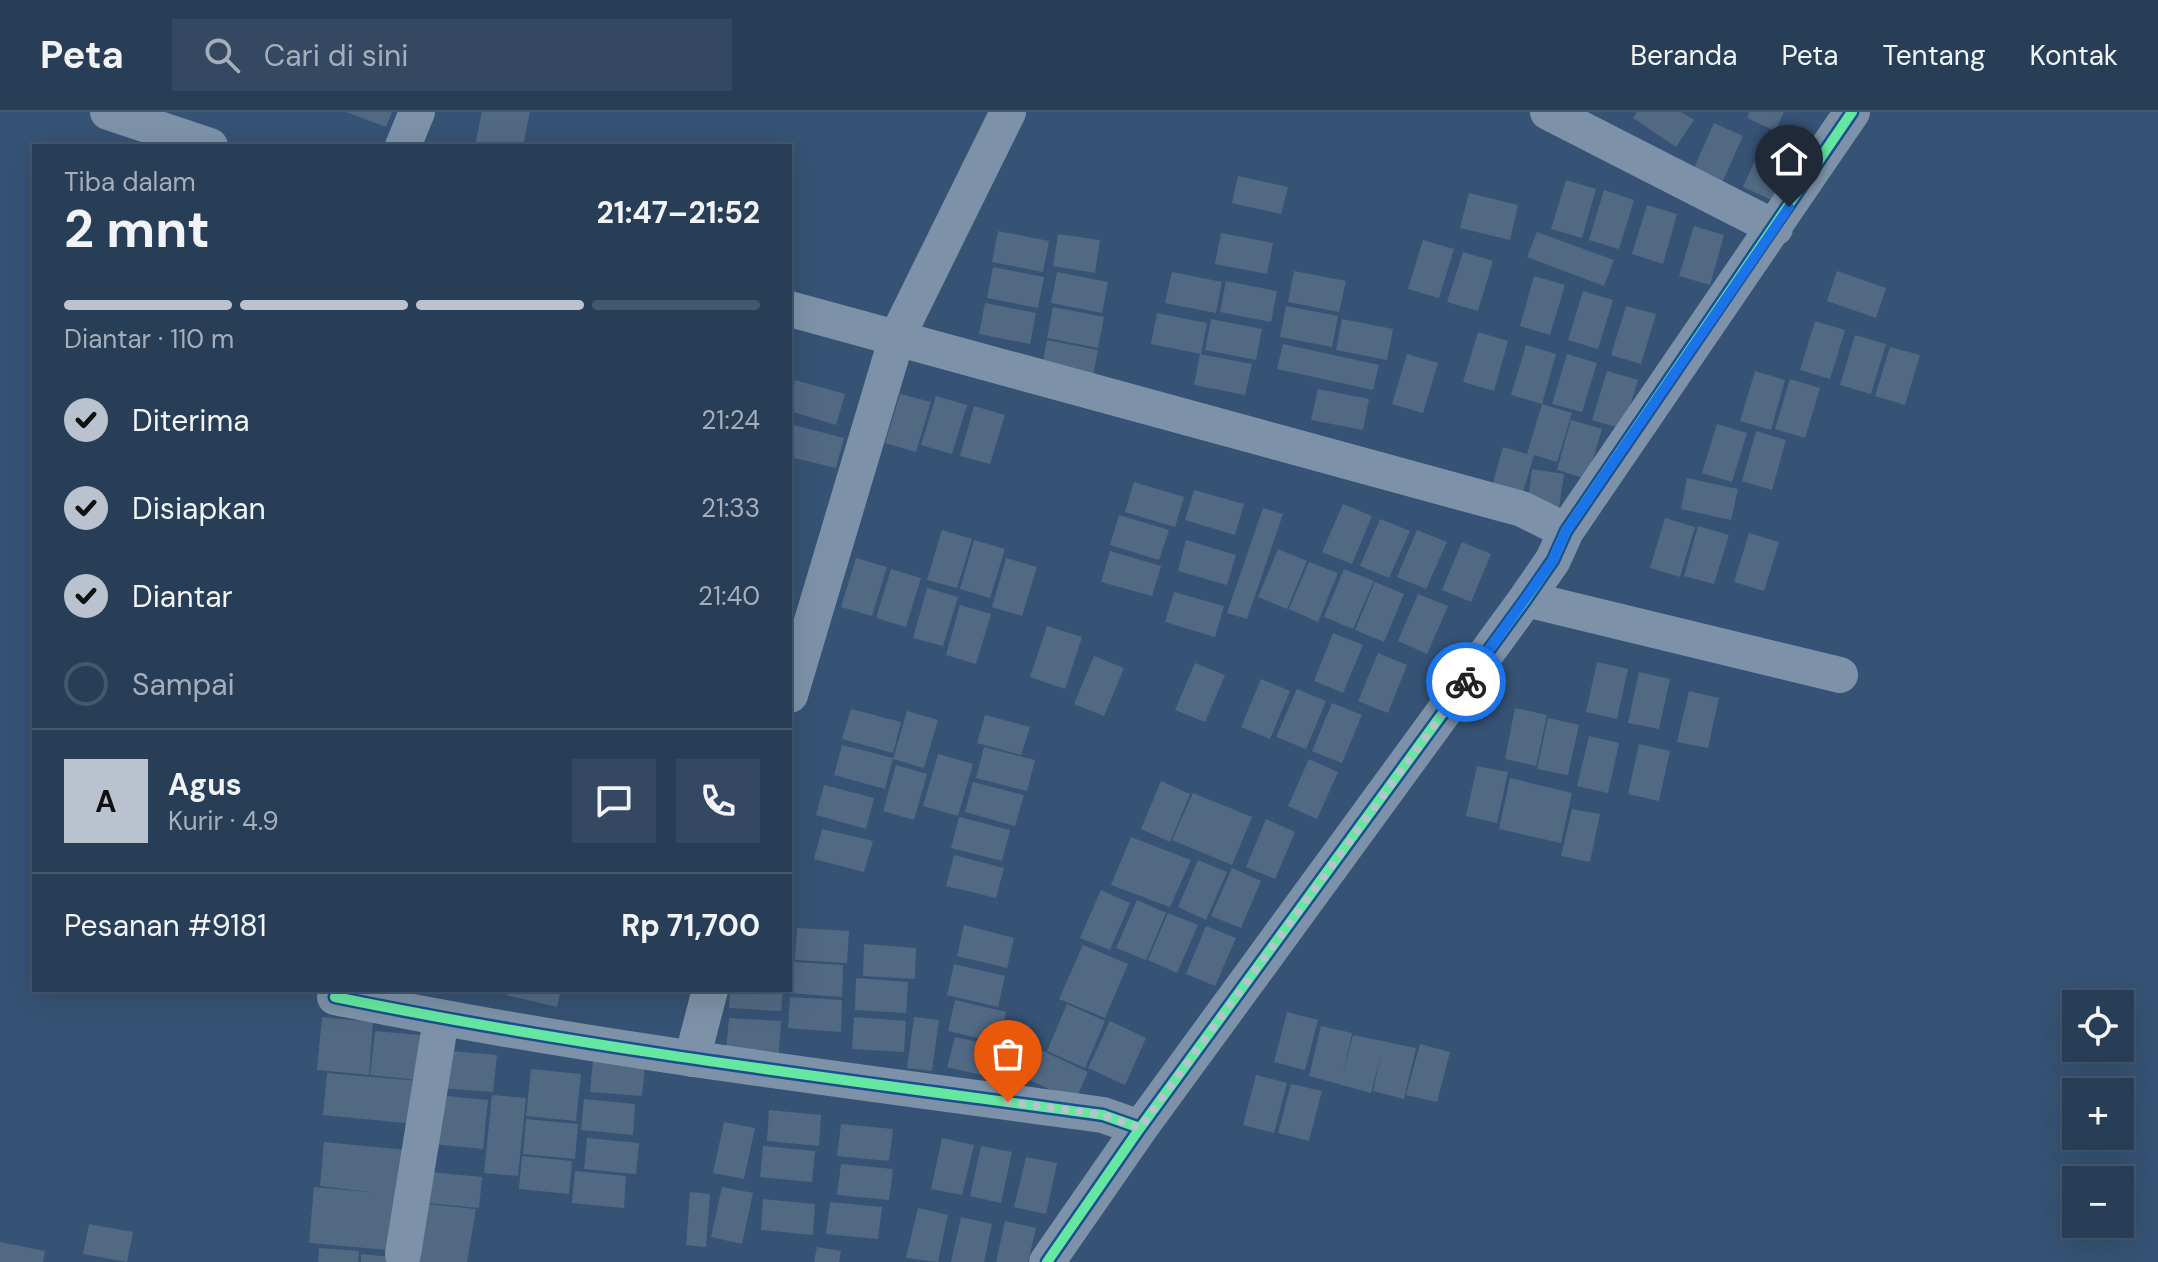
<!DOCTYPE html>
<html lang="id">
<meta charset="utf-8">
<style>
body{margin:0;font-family:"DM Sans",sans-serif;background:#344961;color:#f1f3f6;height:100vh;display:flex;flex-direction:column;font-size:30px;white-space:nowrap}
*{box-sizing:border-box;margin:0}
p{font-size:26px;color:#a5aeba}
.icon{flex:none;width:44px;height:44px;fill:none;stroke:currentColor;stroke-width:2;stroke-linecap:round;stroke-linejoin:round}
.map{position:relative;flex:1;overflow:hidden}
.side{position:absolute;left:32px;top:32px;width:760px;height:848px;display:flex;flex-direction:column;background:#283e57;border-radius:0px;box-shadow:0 8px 32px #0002,0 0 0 2px #44576d}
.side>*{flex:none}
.controls{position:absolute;left:2062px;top:878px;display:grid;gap:16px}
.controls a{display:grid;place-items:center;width:72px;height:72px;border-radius:0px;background:#283e57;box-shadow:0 8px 32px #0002,0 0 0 2px #44576d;font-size:40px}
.pin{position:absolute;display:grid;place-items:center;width:68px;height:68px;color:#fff;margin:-82px -34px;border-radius:50% 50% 50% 0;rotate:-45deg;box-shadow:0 0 8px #0007}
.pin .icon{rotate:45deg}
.courier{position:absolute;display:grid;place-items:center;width:80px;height:80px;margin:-40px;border:6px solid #1a73e8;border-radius:50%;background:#fff;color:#222;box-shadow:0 2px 10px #0007}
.summary em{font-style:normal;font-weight:700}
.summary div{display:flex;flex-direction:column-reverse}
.summary{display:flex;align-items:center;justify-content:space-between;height:136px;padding:0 32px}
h1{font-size:52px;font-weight:700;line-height:60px}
.bar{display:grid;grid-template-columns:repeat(4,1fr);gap:12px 8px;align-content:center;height:96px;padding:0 32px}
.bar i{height:10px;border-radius:6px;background:#44576d}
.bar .current{background:#b9c2ce}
.bar p{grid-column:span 4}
.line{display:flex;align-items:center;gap:20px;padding:0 32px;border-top:2px solid #44576d}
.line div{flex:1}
.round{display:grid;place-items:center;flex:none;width:84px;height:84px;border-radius:0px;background:#344961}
ol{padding:0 32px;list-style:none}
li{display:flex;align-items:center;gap:24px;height:88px}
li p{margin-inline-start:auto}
li .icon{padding:8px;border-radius:50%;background:#b9c2ce;color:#111;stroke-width:4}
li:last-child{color:#a5aeba}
li i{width:44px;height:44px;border:4px solid #44576d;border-radius:50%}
header{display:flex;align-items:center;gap:48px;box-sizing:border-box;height:112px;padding:0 40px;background:#283e57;border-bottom:2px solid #44576d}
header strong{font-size:38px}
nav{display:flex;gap:44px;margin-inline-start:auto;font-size:28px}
.search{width:560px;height:72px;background:#344961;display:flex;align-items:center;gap:20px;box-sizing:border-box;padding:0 28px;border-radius:0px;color:#a5aeba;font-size:30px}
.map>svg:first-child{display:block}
.building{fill:#526984}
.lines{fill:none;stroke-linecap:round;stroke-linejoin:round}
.minor{stroke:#7d92a8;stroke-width:36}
.cycleway-casing{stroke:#1b4f8f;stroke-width:15}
.cycleway{stroke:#66e7a1;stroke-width:10}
.done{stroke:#b9c2ce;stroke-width:8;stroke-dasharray:0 14.4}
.route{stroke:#1a73e8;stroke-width:10}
</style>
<header>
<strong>Peta</strong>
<div class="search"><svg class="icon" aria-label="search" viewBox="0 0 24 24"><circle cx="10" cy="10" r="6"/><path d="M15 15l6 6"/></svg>Cari di sini</div>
<nav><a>Beranda</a><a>Peta</a><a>Tentang</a><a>Kontak</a></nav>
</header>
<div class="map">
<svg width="2158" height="1150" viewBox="0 0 2158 1150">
<rect width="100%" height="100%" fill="#365274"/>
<path class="building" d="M346,0H392L386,15Z
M482,0H530L523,34H475Z
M1637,0H1681L1694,8L1676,35L1633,6Z
M1749,0H1784L1775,19L1747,6Z
M1714,11L1743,24L1722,71L1693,58Z
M1764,28L1793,41L1772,88L1743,75Z
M1238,64L1288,75L1281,102L1232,91Z
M1566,68L1596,77L1582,126L1551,117Z
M1604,78L1634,88L1619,137L1589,128Z
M1469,81L1518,93L1510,128L1460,116Z
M1647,93L1677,102L1663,152L1632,142Z
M1694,114L1724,123L1710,173L1679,164Z
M998,119L1049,129L1043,160L992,150Z
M1537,120L1614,148L1604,174L1527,145Z
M1221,121L1273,131L1267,162L1215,152Z
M1058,122L1100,128L1095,161L1053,154Z
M1423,128L1454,137L1439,186L1408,177Z
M1463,140L1493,149L1478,199L1447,190Z
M993,155L1044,165L1038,196L987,186Z
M1294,159L1346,169L1339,200L1288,190Z
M1837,159L1886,176L1876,206L1827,189Z
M1057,160L1108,170L1102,201L1051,191Z
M1172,160L1222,170L1216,201L1165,191Z
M1534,164L1565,173L1550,223L1520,214Z
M1226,169L1277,179L1271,210L1220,200Z
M1583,179L1613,188L1598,237L1568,228Z
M985,191L1036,201L1030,232L979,222Z
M1286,194L1338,204L1332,235L1280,225Z
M1626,194L1656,202L1641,252L1611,243Z
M1053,195L1104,205L1098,236L1047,226Z
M1157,201L1207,211L1201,242L1151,232Z
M1211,207L1262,217L1256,248L1205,238Z
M1342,207L1393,217L1387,248L1336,238Z
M1815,209L1845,218L1830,267L1800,258Z
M1478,220L1508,229L1494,279L1463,270Z
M1855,223L1886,232L1871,282L1840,273Z
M1047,228L1098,238L1092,269L1041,259Z
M1283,232L1379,253L1373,278L1277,257Z
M1526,233L1556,242L1542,292L1572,301L1557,350L1534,343L1519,394L1489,385L1503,335L1527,342L1542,292L1511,283Z
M1890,235L1920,243L1905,293L1875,284Z
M1200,242L1252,252L1245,283L1194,273Z
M1407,242L1438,251L1423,301L1392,292Z
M1567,242L1597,251L1582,300L1552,292Z
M1607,259L1638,268L1623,317L1592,308Z
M1755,259L1785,268L1771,318L1740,309Z
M1790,267L1820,276L1805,326L1775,317Z
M795,268L845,282L836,313L790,299Z
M1318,277L1369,287L1363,318L1311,308Z
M900,282L931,290L916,340L885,331Z
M936,284L967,293L952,342L921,333Z
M974,294L1005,303L990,352L960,344Z
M1571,308L1602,317L1587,367L1557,358Z
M1717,312L1747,321L1732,370L1702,361Z
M794,313L844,326L836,356L790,345Z
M1756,319L1786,328L1772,378L1742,369Z
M1532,357L1564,362L1558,402L1527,397Z
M1687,366L1738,377L1731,408L1681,397Z
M1134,370L1184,385L1175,415L1125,400Z
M1194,378L1244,392L1235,423L1185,408Z
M1343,392L1372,404L1352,452L1322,440Z
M1263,396L1283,402L1247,507L1227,501Z
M1119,403L1169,418L1159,448L1110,433Z
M1665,406L1695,415L1680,465L1650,456Z
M1380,407L1410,419L1389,466L1360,454Z
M1698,414L1729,423L1714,472L1684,464Z
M942,418L972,427L957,476L927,468Z
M1417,418L1447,430L1426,477L1397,465Z
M1749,421L1779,430L1764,479L1734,470Z
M974,428L1005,437L990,486L960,477Z
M1186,428L1236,443L1227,473L1178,459Z
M1462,430L1491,442L1471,490L1442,478Z
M1278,437L1307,449L1287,497L1258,485Z
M1110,439L1161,454L1152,484L1101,470Z
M856,446L887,455L872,504L841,495Z
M1006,446L1037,455L1022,504L992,495Z
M1309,450L1338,461L1318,510L1289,497Z
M891,457L921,466L906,515L876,506Z
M1344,457L1374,469L1353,517L1324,505Z
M1375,470L1404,482L1384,530L1355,518Z
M927,476L958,485L943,534L913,526Z
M1174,480L1224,494L1215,525L1165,510Z
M1418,482L1448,494L1427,542L1398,529Z
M960,493L991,502L976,552L946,543Z
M1047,514L1082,525L1065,577L1030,565Z
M1333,521L1363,533L1343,581L1314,569Z
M1378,541L1407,553L1388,601L1358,589Z
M1094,544L1124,556L1104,604L1074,592Z
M1597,550L1628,557L1617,607L1586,600Z
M1195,551L1225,563L1205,610L1175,598Z
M1639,560L1670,567L1659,617L1628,611Z
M1261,567L1290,579L1270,627L1241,615Z
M1297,577L1326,589L1306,637L1276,625Z
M1689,579L1719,586L1708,636L1677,630Z
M1332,591L1362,603L1342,651L1312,639Z
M1515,596L1547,603L1536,654L1505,647Z
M851,597L901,610L893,641L842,627Z
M907,599L938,608L924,656L893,647Z
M985,603L1030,615L1021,643L977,631Z
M1548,606L1579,613L1568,663L1537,657Z
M1589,624L1619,631L1608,681L1577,674Z
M1639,632L1670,639L1659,689L1628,682Z
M842,633L893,646L885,677L834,663Z
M984,635L1035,648L1027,679L976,666Z
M938,642L973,652L958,704L923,694Z
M1309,647L1338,660L1317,707L1288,694Z
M896,653L927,662L914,708L883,699Z
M1477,654L1508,660L1497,711L1466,704Z
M1510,666L1572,681L1561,731L1499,717Z
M1161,669L1190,682L1170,730L1141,717Z
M973,670L1024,683L1015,714L965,700Z
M824,673L874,686L866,717L816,703Z
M1193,681L1252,705L1232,753L1172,728Z
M1572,697L1600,702L1590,750L1561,744Z
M959,705L1010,718L1002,749L951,736Z
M1266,707L1295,720L1275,767L1246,755Z
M822,717L873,729L864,760L814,747Z
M1131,725L1191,748L1170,795L1111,773Z
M954,743L1004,756L996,786L946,774Z
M1198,748L1227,760L1206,808L1178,795Z
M1232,756L1261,769L1241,816L1211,804Z
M1101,778L1130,791L1110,838L1080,826Z
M1137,788L1166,801L1146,848L1116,836Z
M1168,801L1198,813L1177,861L1148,848Z
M964,813L1014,826L1007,856L957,844Z
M1206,814L1236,826L1215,874L1186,862Z
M797,816L849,819L847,851L795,848Z
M864,832L916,836L915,867L863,864Z
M1083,833L1128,852L1105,906L1059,887Z
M792,850L843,853L842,885L789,881Z
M954,852L1005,864L998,895L947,883Z
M856,866L908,870L906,901L855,898Z
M507,878H561L557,895L506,883Z
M730,878H783L781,899L729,896Z
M790,885L842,888L841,920L788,916Z
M955,888L1006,900L999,931L948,919Z
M1067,892L1105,909L1085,956L1047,939Z
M1287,900L1318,908L1305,958L1274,950Z
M322,905L373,910L369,963L317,958Z
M854,905L906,909L904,940L852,937Z
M914,905L939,908L932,959L907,956Z
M729,906L781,909L779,941L726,938Z
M1110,909L1146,926L1125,973L1088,956Z
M1321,914L1352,921L1343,962L1353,923L1416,936L1404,987L1373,979L1381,943L1371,981L1309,964Z
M375,919L431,924L427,969L370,963Z
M955,925L1005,936L998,967L947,955Z
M1420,932L1450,940L1437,990L1406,983Z
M441,938L497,943L493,980L437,976Z
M1041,938L1088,960L1075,989L1027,967Z
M593,948L645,953L642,984L590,980Z
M531,957L581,962L576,1009L526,1004Z
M327,961L419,969L415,1012L323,1003Z
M1256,963L1287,971L1274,1021L1243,1013Z
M1291,972L1322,979L1309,1029L1278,1021Z
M436,983L488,988L483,1037L432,1032Z
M492,983L526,986L518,1064L484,1061Z
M584,987L635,992L633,1023L581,1018Z
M769,998L821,1003L819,1034L767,1029Z
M526,1007L578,1012L575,1047L523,1042Z
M724,1010L755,1016L744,1067L713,1061Z
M841,1012L893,1017L889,1049L837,1044Z
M587,1026L639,1031L636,1062L584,1057Z
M942,1026L974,1033L962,1083L931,1077Z
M324,1030L406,1038L399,1139L309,1131L314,1075L377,1081L320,1074Z
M763,1034L815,1039L812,1070L760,1065Z
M981,1034L1012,1040L1001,1091L970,1084Z
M522,1044L572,1049L569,1082L519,1077Z
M1026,1045L1057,1051L1046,1102L1014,1095Z
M841,1052L893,1057L889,1088L837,1083Z
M575,1059L626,1064L624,1096L572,1091Z
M430,1060L482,1065L479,1096L427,1091Z
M722,1075L753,1081L742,1132L711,1125Z
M690,1080L710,1082L706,1135L686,1133Z
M763,1087L815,1092L813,1123L761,1118Z
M830,1090L882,1095L878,1127L826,1122Z
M427,1092L476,1097L467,1150H418Z
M918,1096L948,1103L938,1150L906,1146Z
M961,1105L992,1112L984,1150H951Z
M1005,1109L1036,1116L1028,1150H996Z
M89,1112L133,1120L127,1150L83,1142Z
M0,1130L45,1139L43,1150H0Z
M817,1135L841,1139L839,1150H814Z
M319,1136L359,1139L358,1150H318Z
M361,1142L404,1146V1150H361Z"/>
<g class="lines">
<path class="minor" d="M108,0L210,34
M1548,0L1775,116
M403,34L417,0
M790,197L1522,397L1566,419
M1526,487L1840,563
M790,583L897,225L1008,0
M335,885C589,937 846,968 1103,1003L1140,1016
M692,947L710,878
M403,1142L441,907
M1047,1150L1140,1016L1526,487L1553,448L1566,419L1852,0"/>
<g class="cycleway-casing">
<path id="cycleway" d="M335,885C589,937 846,968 1103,1003L1140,1016
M1047,1150L1140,1016L1526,487L1553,448L1566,419L1852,0"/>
</g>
<use href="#cycleway" class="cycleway"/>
</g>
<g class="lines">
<path class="done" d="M1008,990L1103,1003L1140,1016L1466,570"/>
<path class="route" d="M1466,570L1553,448L1566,419L1789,95"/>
</g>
</svg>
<div class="controls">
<a><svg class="icon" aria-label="locate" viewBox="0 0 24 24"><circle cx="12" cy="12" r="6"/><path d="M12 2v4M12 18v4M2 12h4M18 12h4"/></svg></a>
<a>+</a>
<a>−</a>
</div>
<div class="pin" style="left:1008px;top:990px;background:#ea580c"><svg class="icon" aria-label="bag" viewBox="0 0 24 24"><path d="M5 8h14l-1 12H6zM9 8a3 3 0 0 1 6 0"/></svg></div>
<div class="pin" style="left:1789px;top:95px;background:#1f2937"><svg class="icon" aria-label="home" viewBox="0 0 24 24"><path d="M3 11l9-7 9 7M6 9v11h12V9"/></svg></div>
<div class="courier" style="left:1466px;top:570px"><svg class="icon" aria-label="bike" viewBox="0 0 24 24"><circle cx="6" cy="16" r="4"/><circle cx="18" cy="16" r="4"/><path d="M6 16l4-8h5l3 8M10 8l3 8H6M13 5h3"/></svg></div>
<section class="side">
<div class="summary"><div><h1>2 mnt</h1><p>Tiba dalam</p></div><em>21:47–21:52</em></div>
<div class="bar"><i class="current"></i><i class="current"></i><i class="current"></i><i></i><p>Diantar · 110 m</p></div>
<ol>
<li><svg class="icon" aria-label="check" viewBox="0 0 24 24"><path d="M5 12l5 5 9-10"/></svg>Diterima<p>21:24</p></li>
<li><svg class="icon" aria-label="check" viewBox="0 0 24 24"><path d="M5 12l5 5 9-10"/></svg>Disiapkan<p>21:33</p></li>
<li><svg class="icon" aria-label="check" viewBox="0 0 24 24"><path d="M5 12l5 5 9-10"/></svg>Diantar<p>21:40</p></li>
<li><i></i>Sampai</li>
</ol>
<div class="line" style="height:144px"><b class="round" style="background:#b9c2ce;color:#111">A</b><div><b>Agus</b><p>Kurir · 4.9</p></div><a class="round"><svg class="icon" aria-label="chat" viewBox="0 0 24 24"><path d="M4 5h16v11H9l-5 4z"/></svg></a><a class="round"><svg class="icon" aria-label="phone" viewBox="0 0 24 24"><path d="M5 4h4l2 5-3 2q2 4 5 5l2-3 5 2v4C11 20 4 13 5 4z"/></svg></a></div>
<div class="line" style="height:104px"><div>Pesanan #9181</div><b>Rp 71,700</b></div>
</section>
</div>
